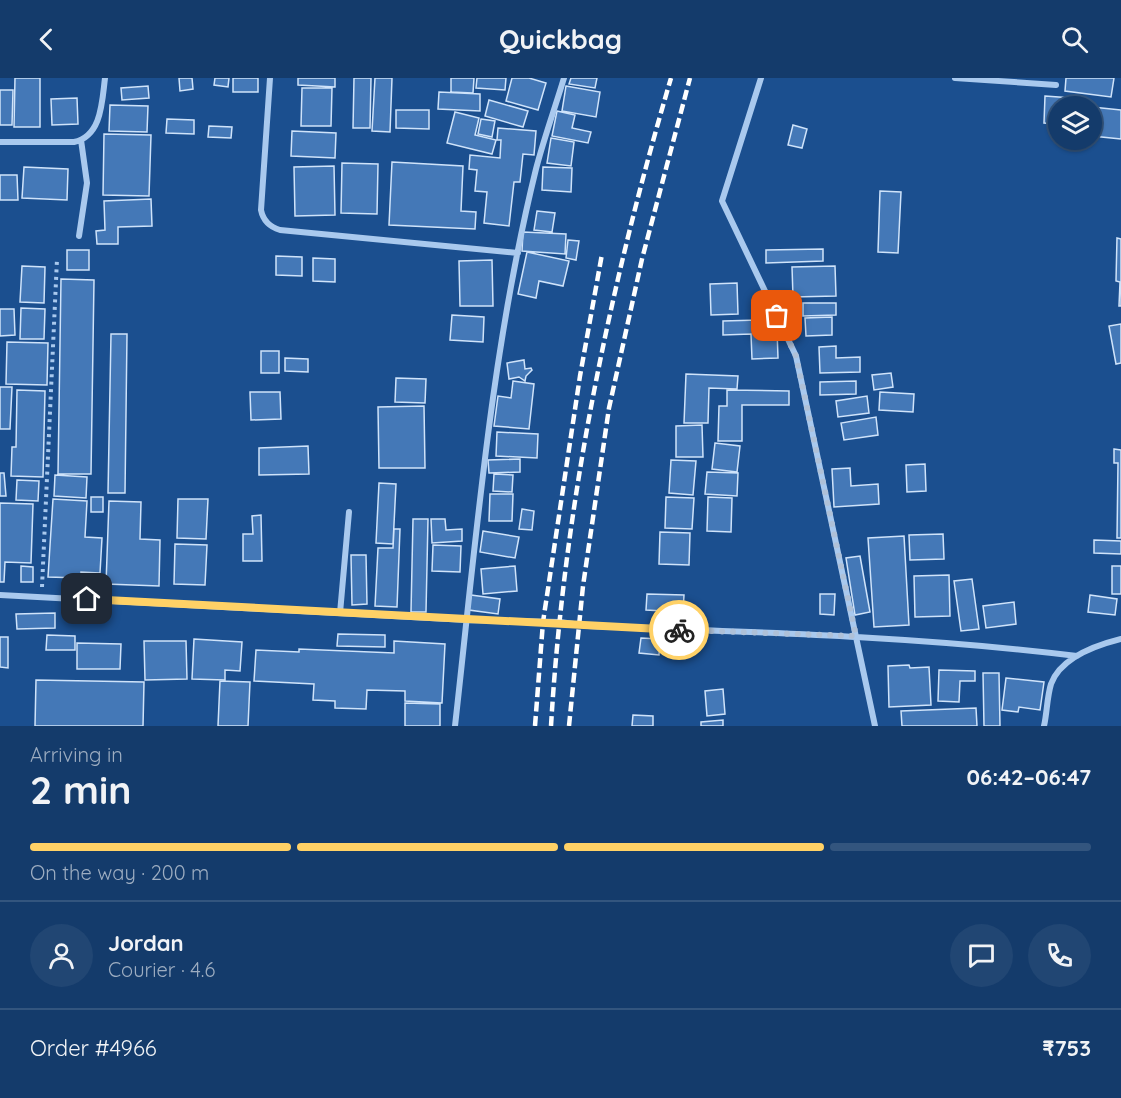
<!DOCTYPE html>
<meta charset="utf-8">
<style>
body{margin:0;font-family:Quicksand,sans-serif;background:#214673;color:#f1f3f6;height:100vh;display:flex;flex-direction:column;font-size:22px;white-space:nowrap}
*{box-sizing:border-box;margin:0}
p{font-size:20px;color:#9dadc1}
.icon{flex:none;width:33px;height:33px;fill:none;stroke:currentColor;stroke-width:2;stroke-linecap:round;stroke-linejoin:round}
.map{position:relative;height:648px;overflow:hidden}
.side{display:flex;flex-direction:column;background:#143b6b;flex:1}
.side>*{flex:none}
.buttons{position:absolute;left:1048px;top:18px;display:grid;gap:12px}
.buttons a{display:grid;place-items:center;width:54px;height:54px;border-radius:50%;background:#143b6b;box-shadow:0 2px 4px #0004,0 0 0 2px #33557e;font-size:30px}
.pin{position:absolute;display:grid;place-items:center;width:51px;height:51px;color:#fff;margin:-26px;border-radius:12px;box-shadow:0 3px 9px #0006}
.courier{position:absolute;display:grid;place-items:center;width:60px;height:60px;margin:-30px;border:4px solid #ffd166;border-radius:50%;background:#fff;color:#222;box-shadow:0 2px 8px #0007}
.head em{font-style:normal;font-weight:700}
.head div{display:flex;flex-direction:column-reverse}
.head{display:flex;align-items:center;justify-content:space-between;height:102px;padding:0 30px}
h1{font-size:39px;font-weight:700;line-height:45px}
.bar{display:grid;grid-template-columns:repeat(4,1fr);gap:9px 6px;align-content:center;height:72px;padding:0 30px}
.bar i{height:8px;border-radius:4px;background:#33557e}
.bar .selected{background:#ffd166}
.bar p{grid-column:span 4}
.line{display:flex;align-items:center;gap:15px;padding:0 30px;border-top:2px solid #33557e}
.line div{flex:1}
.round{display:grid;place-items:center;flex:none;width:63px;height:63px;border-radius:32px;background:#214673}
header{display:flex;justify-content:space-between;align-items:center;height:78px;padding:0 30px;background:#143b6b;font-size:27px;font-weight:700}
.map>svg:first-child{display:block}
.building{fill:#4478b7;stroke:#cfe3fa;stroke-width:1.5}
.lines{fill:none;stroke-linecap:round;stroke-linejoin:round}
.path{stroke:#a9c9ee;stroke-width:4;stroke-dasharray:3 4.5;stroke-linecap:butt}
.minor{stroke:#a9c9ee;stroke-width:6}
.rail{stroke:#fff;stroke-width:4.5;stroke-dasharray:10 4.5;stroke-linecap:butt}
.done{stroke:#afc1d8;stroke-width:6;stroke-dasharray:0 10.8}
.route{stroke:#ffd166;stroke-width:8}
</style>
<header><svg class="icon" aria-label="back" viewBox="0 0 24 24"><path d="M15 5l-7 7 7 7"/></svg>Quickbag<svg class="icon" aria-label="search" viewBox="0 0 24 24"><circle cx="10" cy="10" r="6"/><path d="M15 15l6 6"/></svg></header>
<div class="map">
<svg width="1121" height="648" viewBox="0 0 1121 648">
<rect width="100%" height="100%" fill="#1b4f8f"/>
<path class="building" d="M15,0H40V49H14Z
M179,0H192L193,11L180,13Z
M215,0H229L228,9L214,7Z
M233,0H258V14H233Z
M298,0H335V9L298,7Z
M354,0H371L370,50H353Z
M375,0H392L390,54L372,53Z
M451,0H474L473,15L451,14Z
M477,0H506L505,12L476,10Z
M512,0H529L546,5L538,32L506,23Z
M571,0H597L595,10L569,6Z
M1066,0H1114L1111,19L1065,13Z
M148,8L149,20L122,22L121,10Z
M566,8L600,14L596,39L562,33Z
M302,10H332L331,48H301Z
M0,12H13L12,47H0Z
M439,14L480,16V33L438,31Z
M1045,18L1072,20V28H1059V46L1044,45Z
M77,20L78,46L52,47L51,21Z
M489,22L528,33L523,49L485,38Z
M110,27L148,28L147,54L109,53Z
M1092,29L1121,32V61L1092,58Z
M396,32H429V51L396,50Z
M557,33L575,37L572,50L591,54L588,65L552,58Z
M455,34L479,40L475,57L496,62L492,76L447,65Z
M167,41L194,42V56L166,55Z
M481,41L495,43L492,59L478,56Z
M793,47L807,51L802,70L788,67Z
M209,48L232,49L231,60L208,59Z
M498,50L536,53L534,77L523,76L520,104H514L509,148L484,145L487,114L475,113L477,92L469,91L470,77L500,80L501,62H497Z
M292,53L336,55L335,80L291,78Z
M104,56L151,57L149,118L103,117Z
M551,60L574,64L571,88L547,85Z
M392,84L463,88L461,133L476,134L475,151L389,147Z
M342,85L378,86L377,136L341,135Z
M334,88L335,137L295,138L294,89Z
M24,89L68,91L67,122L22,120Z
M543,89L572,90L571,114L542,112Z
M0,97H17L18,122H0Z
M880,113L901,114L898,175L878,174Z
M151,121L152,148L118,149V166H97L96,153L105,152L104,123Z
M537,133L555,135L552,154L534,152Z
M523,154L566,156L565,176L522,173Z
M1117,160L1121,161V228H1119L1120,204L1116,203Z
M568,162L579,163L576,182L566,180Z
M823,171V183L766,185V172Z
M67,172H89V192H67Z
M527,174L569,183L563,208L539,203L536,220L518,216Z
M276,178L302,179V198L276,197Z
M313,180L335,181V204L313,203Z
M492,182L493,228H460L459,183Z
M22,188L45,189L44,225L20,224Z
M835,188L836,218L793,219L792,189Z
M61,201L94,202L91,396H58Z
M737,205L738,236L711,237L710,206Z
M803,225H836V237L803,238Z
M21,230L45,231L44,261H20Z
M0,231H14L15,257L0,258Z
M452,237L484,239L483,264L450,262Z
M832,239V257L806,258L805,240Z
M759,242V252L777,251L778,280L752,281L751,256L723,257V243Z
M1121,246V285L1116,286L1109,248Z
M111,256H127L125,415H108Z
M7,264L48,265L47,307L6,306Z
M836,268V280L860,279V294L820,295L819,269Z
M261,273H279V295H261Z
M285,280L308,281V294L285,293Z
M524,282L525,291L531,290L532,292L526,298L525,303L519,299L509,301L507,285Z
M891,295L893,309L874,312L872,297Z
M686,296L738,298L737,311L709,310L708,345H684Z
M396,300L426,301L425,325L395,324Z
M513,303L534,306L529,351L494,348L498,318L511,320Z
M856,303V316L820,317V304Z
M0,309H12L10,351H0Z
M17,312L45,313L43,399L11,398L12,369H16Z
M727,312L789,313V327H742V363H718L719,328H727Z
M250,314H280L281,341L251,342Z
M880,314L914,316L913,334L879,332Z
M867,318L869,335L838,339L836,323Z
M424,328L425,390H379L378,329Z
M876,339L878,357L844,362L841,345Z
M702,347L703,379H676V348Z
M497,354L538,356L537,380L496,378Z
M715,365L740,368L737,394L712,391Z
M308,368L309,396L259,397V370Z
M1114,371L1121,372V460H1117L1118,385H1114Z
M520,381V394L489,395L488,382Z
M671,382L696,383L693,417L669,415Z
M925,386L926,413L907,414L906,387Z
M850,390L851,408L878,406L879,426L834,429L832,391Z
M707,394L738,395L737,418L705,416Z
M0,395H4L6,418H0Z
M494,396L513,397L512,414L493,413Z
M55,397L87,399L86,420L54,418Z
M17,402L39,403L38,423L16,422Z
M379,405L396,406L393,466L376,465Z
M490,416H513L512,443H489Z
M91,419H103V434H91Z
M666,419L694,420L692,451L665,450Z
M708,419L732,420L731,454L707,453Z
M53,421L87,423L85,459L102,460L100,495L81,494V500L48,499Z
M178,421H208L206,461L177,460Z
M109,423L141,424L140,461L160,462L159,508L106,506Z
M0,425L33,426L31,485L5,484L4,504H0Z
M522,431L534,433L532,452L519,451Z
M261,437L262,483H243V456H253L252,438Z
M413,441H428L426,534H411Z
M431,441H445L446,452L462,451V463L432,465Z
M394,451H400L397,529L375,528L378,470H393Z
M483,453L519,459L515,480L480,474Z
M660,454L690,455L689,487L659,486Z
M943,456L944,481L910,482L909,457Z
M904,458L909,547L874,549L868,460Z
M1094,462L1121,463V476L1094,475Z
M175,466L207,467L205,507L174,506Z
M433,467L461,468L460,494L432,493Z
M351,477H366L367,526L352,527Z
M860,478L870,534L855,537L846,480Z
M21,488L33,489V504H21Z
M515,488L517,513L483,516L481,491Z
M1112,488H1121V516H1112Z
M949,497L950,538L915,539L914,498Z
M972,501L979,551L961,553L954,503Z
M647,516L684,517L683,534L646,532Z
M820,516H835L834,537L820,536Z
M471,517L500,521L498,536L469,532Z
M1090,517L1117,521L1115,537L1088,534Z
M1014,524L1016,546L986,550L983,528Z
M55,535V550L17,551L16,536Z
M338,556L385,557V569L337,568Z
M47,557L75,558V572H46Z
M0,559H8V590L0,589Z
M641,560L660,561L659,577L639,575Z
M194,561L242,564L240,593L225,592V602L192,601Z
M144,563H186L187,601L145,602Z
M394,563L445,566L442,625L405,623V613L367,612L366,631L335,630V623L313,622L314,606L254,603L256,572L299,574V571L394,575Z
M77,565L121,566L120,591H77Z
M909,587L910,590L929,589L931,627L889,629L888,588Z
M939,592L975,593V603H960L959,624L938,623Z
M983,595H999L1000,648H984Z
M1006,600L1044,604L1040,632L1019,629L1018,634L1002,632Z
M36,602L144,604L143,648H35Z
M220,603L250,604L248,648H218Z
M723,611L725,636L707,638L705,613Z
M405,625L440,626V648H405Z
M976,630L977,648H902L901,633Z
M633,637L653,638V648H632Z
M723,642V648H701V644Z"/>
<g class="lines">
<path class="path" d="M42,509L57,181"/>
<path class="minor" d="M270,0L261,132C263,142 270,149 280,152L518,175
M761,0L722,123L796,278L875,648
M955,0L1056,7
M0,64H74C102,58 102,23 105,0
M79,158L87,105L81,62
M0,517L467,542L560,544L588,548C751,554 915,558 1077,578
M340,535L349,434
M455,648C476,462 491,273 536,91C544,60 555,30 564,0
M1044,648C1047,635 1047,619 1051,606C1061,579 1097,567 1121,561"/>
<path class="rail" d="M535,648L543,544L580,298L602,176
M551,648C564,428 609,211 671,0
M569,648L583,508L609,330L642,181L690,0"/>
</g>
<g class="lines">
<path class="done" d="M679,552L856,558L796,278L777,238"/>
<path class="route" d="M87,521L679,552"/>
</g>
</svg>
<div class="buttons">
<a><svg class="icon" aria-label="layers" viewBox="0 0 24 24"><path d="M12 4l9 5-9 5-9-5zM3 14l9 5 9-5"/></svg></a>
</div>
<div class="pin" style="left:777px;top:238px;background:#ea580c"><svg class="icon" aria-label="bag" viewBox="0 0 24 24"><path d="M5 8h14l-1 12H6zM9 8a3 3 0 0 1 6 0"/></svg></div>
<div class="pin" style="left:87px;top:521px;background:#1f2937"><svg class="icon" aria-label="home" viewBox="0 0 24 24"><path d="M3 11l9-7 9 7M6 9v11h12V9"/></svg></div>
<div class="courier" style="left:679px;top:552px"><svg class="icon" aria-label="bike" viewBox="0 0 24 24"><circle cx="6" cy="16" r="4"/><circle cx="18" cy="16" r="4"/><path d="M6 16l4-8h5l3 8M10 8l3 8H6M13 5h3"/></svg></div>
</div>
<section class="side">
<div class="head"><div><h1>2 min</h1><p>Arriving in</p></div><em>06:42–06:47</em></div>
<div class="bar"><i class="selected"></i><i class="selected"></i><i class="selected"></i><i></i><p>On the way · 200 m</p></div>
<div class="line" style="height:108px"><a class="round"><svg class="icon" aria-label="person" viewBox="0 0 24 24"><circle cx="12" cy="8" r="4"/><path d="M4 21q1-7 8-7t8 7"/></svg></a><div><b>Jordan</b><p>Courier · 4.6</p></div><a class="round"><svg class="icon" aria-label="chat" viewBox="0 0 24 24"><path d="M4 5h16v11H9l-5 4z"/></svg></a><a class="round"><svg class="icon" aria-label="phone" viewBox="0 0 24 24"><path d="M5 4h4l2 5-3 2q2 4 5 5l2-3 5 2v4C11 20 4 13 5 4z"/></svg></a></div>
<div class="line" style="height:78px"><div>Order #4966</div><b>₹753</b></div>
</section>
